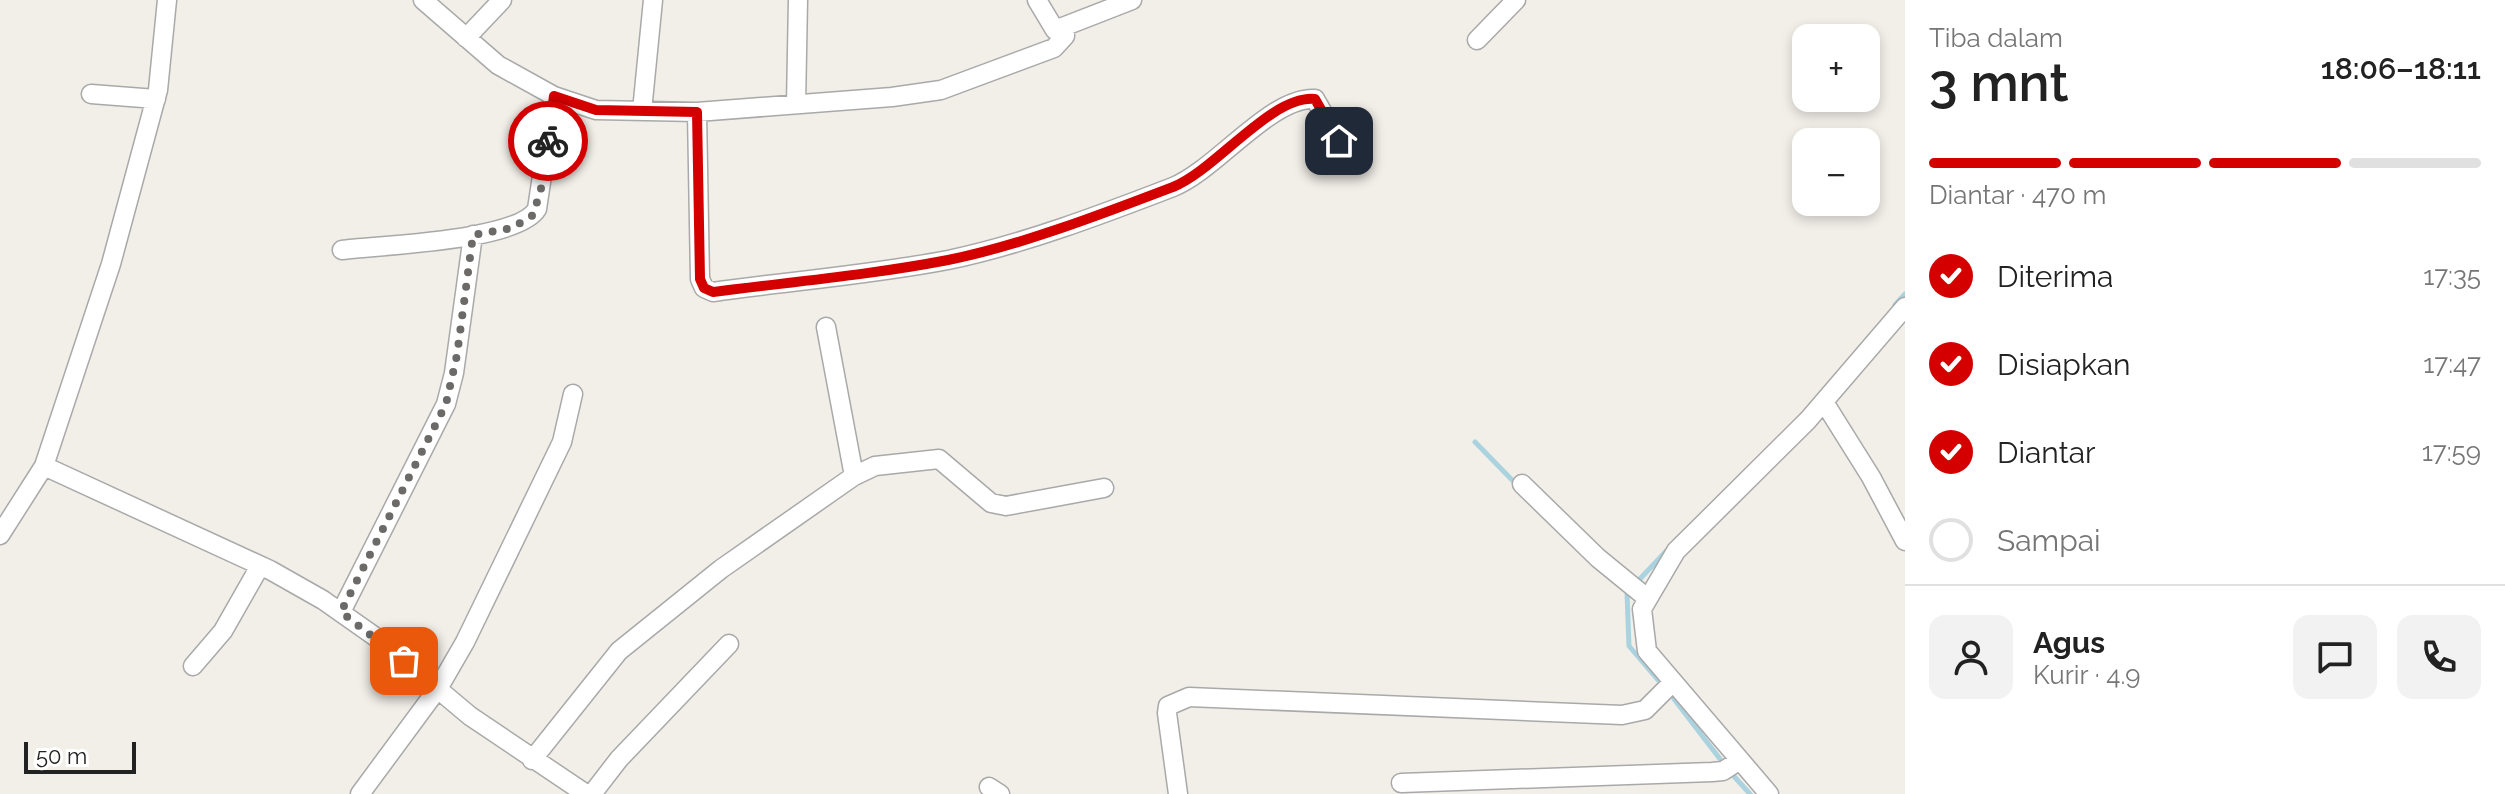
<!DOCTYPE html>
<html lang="id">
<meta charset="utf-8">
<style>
body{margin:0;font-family:Raleway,sans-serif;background:#f2f2f2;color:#222;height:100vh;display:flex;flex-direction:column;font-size:30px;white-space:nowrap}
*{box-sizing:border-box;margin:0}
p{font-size:26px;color:#767676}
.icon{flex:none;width:44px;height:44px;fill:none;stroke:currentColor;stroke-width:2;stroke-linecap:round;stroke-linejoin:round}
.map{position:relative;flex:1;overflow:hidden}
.sheet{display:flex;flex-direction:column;background:#fff;width:600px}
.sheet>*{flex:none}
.controls{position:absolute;left:1792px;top:24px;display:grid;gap:16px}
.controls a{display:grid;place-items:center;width:88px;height:88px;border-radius:16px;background:#fff;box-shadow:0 4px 12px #0003;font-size:40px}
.scale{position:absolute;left:24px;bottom:20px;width:112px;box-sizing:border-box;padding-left:8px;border:4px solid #222;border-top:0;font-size:22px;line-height:28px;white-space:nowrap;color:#222;-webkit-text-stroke:6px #fff;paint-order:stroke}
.pin{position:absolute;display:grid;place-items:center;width:68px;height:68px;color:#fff;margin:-34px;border-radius:16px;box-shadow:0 4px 12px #0006}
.courier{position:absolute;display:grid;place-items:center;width:80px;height:80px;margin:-40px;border:6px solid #d40000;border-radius:50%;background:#fff;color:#222;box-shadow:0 2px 10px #0007}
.overview em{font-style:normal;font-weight:600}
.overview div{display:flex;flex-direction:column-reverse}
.overview{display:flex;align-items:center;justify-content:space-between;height:136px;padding:0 24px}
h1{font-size:52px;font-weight:600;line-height:60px}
.bar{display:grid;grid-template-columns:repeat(4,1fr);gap:12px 8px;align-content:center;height:96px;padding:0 24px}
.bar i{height:10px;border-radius:6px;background:#e0e0e0}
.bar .on{background:#d40000}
.bar p{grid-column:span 4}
.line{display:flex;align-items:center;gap:20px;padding:0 24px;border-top:2px solid #e0e0e0}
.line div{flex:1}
.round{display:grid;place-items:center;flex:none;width:84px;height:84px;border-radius:16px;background:#f2f2f2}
ol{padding:0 24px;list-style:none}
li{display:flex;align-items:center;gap:24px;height:88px}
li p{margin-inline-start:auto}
li .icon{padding:8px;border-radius:50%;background:#d40000;color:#fff;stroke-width:4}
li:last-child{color:#767676}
li i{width:44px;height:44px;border:4px solid #e0e0e0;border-radius:50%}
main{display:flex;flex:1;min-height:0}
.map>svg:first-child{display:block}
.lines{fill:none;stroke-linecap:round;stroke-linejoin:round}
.stream{stroke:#aad3df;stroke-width:5}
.minor-casing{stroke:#a9a9a9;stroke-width:21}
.minor{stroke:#fff;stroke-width:18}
.done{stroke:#6b6a68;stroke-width:8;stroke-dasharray:0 14.4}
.route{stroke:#d40000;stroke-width:10}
</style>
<main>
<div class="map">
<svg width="1905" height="794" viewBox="0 0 1905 794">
<rect width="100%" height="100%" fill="#f2efe9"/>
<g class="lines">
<path class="stream" d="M1895,305L1905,294
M1475,442L1517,485
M1637,582L1671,546
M1627,593L1629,646L1658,680
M1674,699L1720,759
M1730,772L1750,794"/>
<g class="minor-casing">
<path id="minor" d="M423,0L498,65L554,96L596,110L697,112L892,97L941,90L1054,48L1065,36V29
M1037,0L1055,30L1132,0
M466,38L502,0
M1477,40L1516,0
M91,94L156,99
M796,104L798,0
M642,111L653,0
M697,112L700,279L704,288L713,292C791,281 870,275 948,260C1021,245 1103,214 1173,187C1216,170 1271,96 1315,99L1339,141
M342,250C382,245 518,241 537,209L554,96
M826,327L854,476
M1824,402L1871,477L1905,541
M44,466L270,570L323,600L377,638L470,716L586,794
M1522,484L1598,558L1647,598
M0,535L44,466L111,264L158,90L167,0
M341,612L446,404L454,373L473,235
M193,666L223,631L260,566
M532,760L619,651L721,569L854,476L875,466L939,459L991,503L1006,506L1104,488
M1401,783L1712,772L1723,771L1740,760
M989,787L1000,794
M360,794L439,687L465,642L562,442L573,394
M592,794L619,759L729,644
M1178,794L1167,713L1168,706L1189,697L1622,715L1645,710L1672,683
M1769,794L1647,651L1642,609L1676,551L1808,420L1905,307"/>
</g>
<use href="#minor" class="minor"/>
</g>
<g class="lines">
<path class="done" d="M404,661L341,612L446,404L457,355L473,235L512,228L533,215L543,182L548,141"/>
<path class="route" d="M548,141L554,96L596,110L697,112L700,279L704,288L713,292C791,282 870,275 948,260C1019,246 1105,213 1173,187C1216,170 1271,95 1315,99L1339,141"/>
</g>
</svg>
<div class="controls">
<a>+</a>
<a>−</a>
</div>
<div class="scale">50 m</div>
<div class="pin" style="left:404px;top:661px;background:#ea580c"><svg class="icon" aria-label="bag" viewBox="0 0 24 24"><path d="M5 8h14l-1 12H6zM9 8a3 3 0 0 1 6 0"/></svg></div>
<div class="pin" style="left:1339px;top:141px;background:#1f2937"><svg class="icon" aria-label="home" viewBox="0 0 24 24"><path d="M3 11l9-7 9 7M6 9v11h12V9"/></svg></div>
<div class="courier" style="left:548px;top:141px"><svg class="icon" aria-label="bike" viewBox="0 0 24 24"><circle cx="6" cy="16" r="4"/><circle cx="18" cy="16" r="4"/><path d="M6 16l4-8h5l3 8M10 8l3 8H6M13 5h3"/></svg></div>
</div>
<section class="sheet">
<div class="overview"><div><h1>3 mnt</h1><p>Tiba dalam</p></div><em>18:06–18:11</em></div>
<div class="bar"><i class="on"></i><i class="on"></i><i class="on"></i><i></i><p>Diantar · 470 m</p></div>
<ol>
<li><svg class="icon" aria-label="check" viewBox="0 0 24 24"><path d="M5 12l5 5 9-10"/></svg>Diterima<p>17:35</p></li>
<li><svg class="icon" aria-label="check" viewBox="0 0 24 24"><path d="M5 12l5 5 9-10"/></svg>Disiapkan<p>17:47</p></li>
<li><svg class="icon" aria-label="check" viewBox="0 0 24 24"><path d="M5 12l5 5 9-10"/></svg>Diantar<p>17:59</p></li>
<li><i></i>Sampai</li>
</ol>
<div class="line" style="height:144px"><a class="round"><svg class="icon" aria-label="person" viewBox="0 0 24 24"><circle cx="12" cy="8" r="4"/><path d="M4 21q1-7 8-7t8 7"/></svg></a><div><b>Agus</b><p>Kurir · 4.9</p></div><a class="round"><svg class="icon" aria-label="chat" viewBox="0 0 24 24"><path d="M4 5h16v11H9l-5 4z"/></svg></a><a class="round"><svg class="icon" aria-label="phone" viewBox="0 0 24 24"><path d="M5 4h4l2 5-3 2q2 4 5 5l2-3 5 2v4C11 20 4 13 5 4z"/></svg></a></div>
</section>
</main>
